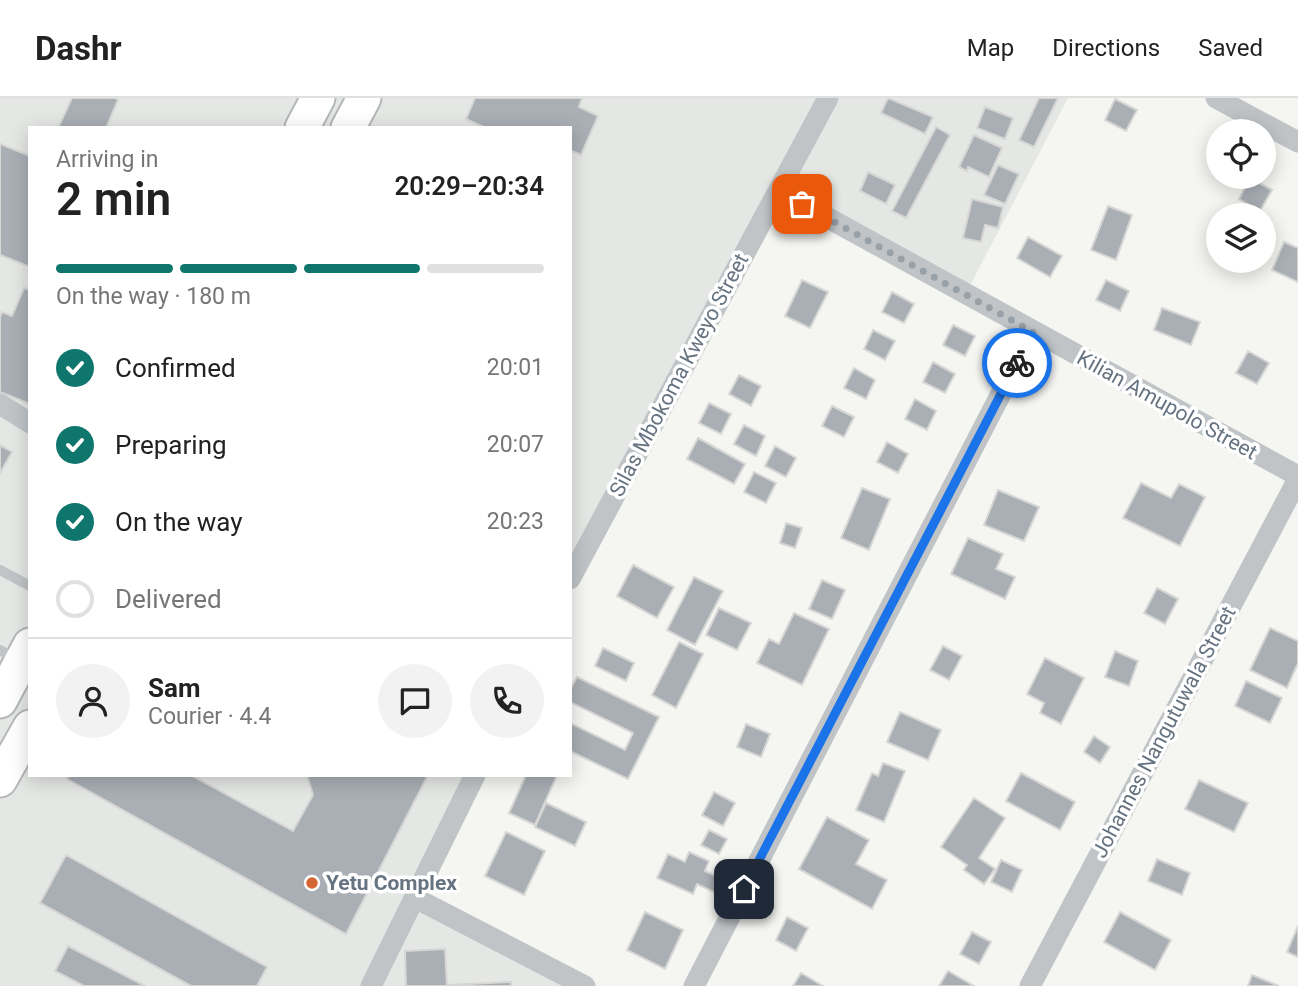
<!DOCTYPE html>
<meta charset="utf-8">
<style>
body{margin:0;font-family:Roboto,sans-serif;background:#f2f2f2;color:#222;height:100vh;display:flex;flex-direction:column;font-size:26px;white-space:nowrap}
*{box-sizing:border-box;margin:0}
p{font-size:23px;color:#767676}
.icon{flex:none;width:38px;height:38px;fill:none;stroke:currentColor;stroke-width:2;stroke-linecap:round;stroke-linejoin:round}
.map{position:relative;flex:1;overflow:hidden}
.drawer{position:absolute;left:28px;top:28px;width:544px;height:651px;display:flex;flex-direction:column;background:#fff;border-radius:0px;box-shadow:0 4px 18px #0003}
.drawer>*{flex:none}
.fabs{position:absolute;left:1206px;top:21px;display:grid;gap:14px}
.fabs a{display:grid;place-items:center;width:70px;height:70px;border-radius:50%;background:#fff;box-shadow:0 4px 18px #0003;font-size:35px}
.pin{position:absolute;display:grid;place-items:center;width:60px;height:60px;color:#fff;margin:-30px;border-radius:14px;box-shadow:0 4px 10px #0006}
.courier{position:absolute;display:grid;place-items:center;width:70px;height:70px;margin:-35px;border:5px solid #1a73e8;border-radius:50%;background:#fff;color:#222;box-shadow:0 2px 9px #0007}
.overview em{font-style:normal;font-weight:600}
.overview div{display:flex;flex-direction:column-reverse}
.overview{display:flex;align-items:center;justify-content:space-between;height:119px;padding:0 28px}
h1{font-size:46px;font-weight:600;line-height:52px}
.bar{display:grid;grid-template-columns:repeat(4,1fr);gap:10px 7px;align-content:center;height:84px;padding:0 28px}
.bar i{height:9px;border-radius:5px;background:#e0e0e0}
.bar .selected{background:#0f766e}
.bar p{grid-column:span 4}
.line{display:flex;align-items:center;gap:18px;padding:0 28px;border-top:2px solid #e0e0e0}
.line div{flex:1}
.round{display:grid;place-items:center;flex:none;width:74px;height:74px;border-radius:37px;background:#f2f2f2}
ol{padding:0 28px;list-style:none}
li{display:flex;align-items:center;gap:21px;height:77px}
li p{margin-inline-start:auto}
li .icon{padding:7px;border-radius:50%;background:#0f766e;color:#fff;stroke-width:4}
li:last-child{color:#767676}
li i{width:38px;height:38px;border:4px solid #e0e0e0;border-radius:50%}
header{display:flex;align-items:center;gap:42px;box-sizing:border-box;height:98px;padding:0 35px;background:#fff;border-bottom:2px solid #e0e0e0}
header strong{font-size:33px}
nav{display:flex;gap:38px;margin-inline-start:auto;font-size:24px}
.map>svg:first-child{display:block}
.built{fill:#e5e7e5}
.building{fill:#a9afb5;stroke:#d6d6d4;stroke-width:2}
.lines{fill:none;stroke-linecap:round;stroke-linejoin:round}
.primary-casing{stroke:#b4b7ba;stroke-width:37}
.service{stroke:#c0c4c7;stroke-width:10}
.minor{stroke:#c0c4c7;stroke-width:21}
.primary{stroke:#fff;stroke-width:33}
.done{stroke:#98a0a8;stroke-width:7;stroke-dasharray:0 12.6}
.route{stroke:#1a73e8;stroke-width:9}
.poi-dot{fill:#d46633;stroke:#fff;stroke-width:2.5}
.labels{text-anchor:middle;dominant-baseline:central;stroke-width:7;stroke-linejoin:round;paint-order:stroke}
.street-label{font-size:21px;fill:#667380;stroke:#fff}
.poi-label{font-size:21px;font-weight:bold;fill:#667380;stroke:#fff;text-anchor:start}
</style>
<header>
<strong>Dashr</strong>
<nav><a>Map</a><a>Directions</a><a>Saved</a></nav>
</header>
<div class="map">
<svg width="1298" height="888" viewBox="0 0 1298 888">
<rect width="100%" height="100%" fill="#f5f5f2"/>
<path class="built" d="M0,0H1068L965,197L779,94L571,481L570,30H30V677H475L415,800L585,888H0Z"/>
<path class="building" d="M72,0H115L118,2L106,30H62L59,28Z
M475,0H582L579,9L598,18L581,57L570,52V30H486L466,21Z
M888,0L933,19L925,36L881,15Z
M1039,0H1058L1034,49L1019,42Z
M1115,1L1137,12L1126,33L1105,22Z
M985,9L1013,20L1005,41L977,30Z
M936,29L950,37L906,120L892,113Z
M974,37L1002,50L989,79L968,69L967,73L959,69Z
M0,46L30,58V169L0,157Z
M998,67L1019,76L1005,106L984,97Z
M868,74L895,87L886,106L860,93Z
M1250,80L1272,92L1260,113L1239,101Z
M972,101L1003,109L998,130L985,127L981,144L963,140Z
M1108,108L1132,117L1116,162L1091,152Z
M1028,139L1062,158L1050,179L1017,160Z
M1284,144L1298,150V184L1272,172Z
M802,182L828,194L810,230L785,218Z
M1106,182L1129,193L1120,213L1096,202Z
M24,190L30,192V306L0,294V220L2,214L12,218Z
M892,194L914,206L904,225L882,214Z
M1162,210L1200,224L1191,247L1154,232Z
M953,227L975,238L965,258L943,247Z
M873,232L895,243L885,262L864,251Z
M1248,253L1269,265L1257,286L1236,275Z
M933,264L955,276L945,295L923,284Z
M854,270L875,282L866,301L844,290Z
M739,277L761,288L751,308L729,296Z
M915,301L936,313L927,332L905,321Z
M709,305L731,316L721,336L699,325Z
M832,308L854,319L844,339L822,328Z
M744,327L765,338L756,358L734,346Z
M698,340L745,366L734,386L687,361Z
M887,344L908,356L898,375L877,364Z
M0,347L12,354L0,375Z
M775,348L796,360L786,379L765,368Z
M754,374L776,385L766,405L744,394Z
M1141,385L1171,400L1179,386L1205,399L1180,448L1123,420Z
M862,390L890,401L869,452L841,440Z
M998,392L1039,409L1024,443L984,427Z
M786,425L802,430L795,450L780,445Z
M968,440L1003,456L996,471L1015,479L1005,501L951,476Z
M633,467L674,489L657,520L617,498Z
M694,479L723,493L695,547L667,532Z
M822,482L845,492L832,521L809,511Z
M1157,490L1178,501L1165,526L1144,515Z
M719,510L751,525L737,552L706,537Z
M794,515L829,531L802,587L757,565L769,541L779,546Z
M1270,530L1298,543V565L1287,590L1250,572Z
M679,544L703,556L676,610L652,597Z
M943,548L962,558L949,582L930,572Z
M603,550L634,565L626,583L595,568Z
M1115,553L1138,563L1129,588L1105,579Z
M1045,560L1084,580L1061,626L1040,615L1044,605L1027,596Z
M577,579L659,619L628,681L570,653V625L625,652L633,635L570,604V592Z
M1246,583L1282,600L1270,625L1235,608Z
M900,614L941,632L928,662L887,644Z
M746,626L770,636L761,659L737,649Z
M1094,638L1110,649L1100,665L1084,654Z
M883,665L905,673L884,724L856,712L872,675L878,678Z
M1021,675L1075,704L1060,732L1006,703Z
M69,677H191L293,733L313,697L307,677H428L346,836L67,681Z
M526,677H557L535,727L509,715Z
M1199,682L1248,705L1234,734L1185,711Z
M714,694L735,705L723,728L702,717Z
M974,700L1005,720L979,760L995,771L984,786L964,772L967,767L941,749Z
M546,705L586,724L575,748L535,729Z
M827,719L869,742L856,766L887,782L872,811L799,771Z
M709,732L727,741L719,756L701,747Z
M506,734L545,753L524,797L485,778Z
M689,754L709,763L705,773L722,781L716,795L697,786L693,796L657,780L668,756L685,764Z
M66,757L267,869L257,888H191L40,805Z
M1157,761L1190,775L1182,797L1148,783Z
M1001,762L1022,772L1012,794L991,784Z
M645,814L683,832L665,871L627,852Z
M1120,814L1171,842L1155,872L1104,844Z
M787,819L808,830L796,853L776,842Z
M1298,828V859L1287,854Z
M972,834L991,844L979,866L960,856Z
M68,848L145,888H84L55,873Z
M445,851L447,887L511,884V888H406L405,853Z
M948,873L974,888H939Z
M801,875L823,888H793Z
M1252,877L1279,888H1248Z"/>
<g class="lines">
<g class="primary-casing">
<path id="primary" d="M302,30L318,0
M348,30L364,0
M0,603L30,547
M0,682L30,629"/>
</g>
<path class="service" d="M0,472L30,488
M0,552L17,562"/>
<path class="minor" d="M1216,0L1298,44
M779,93L1298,378
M0,306L30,325
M570,481L828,0
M415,800L585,888
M371,888L475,677
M694,888L1033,234
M1030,888L1298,381"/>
<use href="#primary" class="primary"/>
</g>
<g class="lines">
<path class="done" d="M802,106L1033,234L1017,265"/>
<path class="route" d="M744,791L1017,265"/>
</g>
<circle class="poi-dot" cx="312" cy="785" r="7"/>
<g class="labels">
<g class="street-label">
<text transform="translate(679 277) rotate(-62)">Silas Mbokoma Kweyo Street</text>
<text transform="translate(1167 307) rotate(29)">Kilian Amupolo Street</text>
<text transform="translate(1164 634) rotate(-62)">Johannes Nangutuwala Street</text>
</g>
<g class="poi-label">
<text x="326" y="785">Yetu Complex</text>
</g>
</g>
</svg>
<div class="fabs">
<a><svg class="icon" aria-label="locate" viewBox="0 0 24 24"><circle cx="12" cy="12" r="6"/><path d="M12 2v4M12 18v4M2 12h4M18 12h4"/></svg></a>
<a><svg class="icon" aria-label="layers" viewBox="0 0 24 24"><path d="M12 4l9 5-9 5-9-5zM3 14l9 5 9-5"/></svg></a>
</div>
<div class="pin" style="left:802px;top:106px;background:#ea580c"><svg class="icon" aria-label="bag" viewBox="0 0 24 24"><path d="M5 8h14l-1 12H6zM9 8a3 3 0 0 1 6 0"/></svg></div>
<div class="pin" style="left:744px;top:791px;background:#1f2937"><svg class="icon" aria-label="home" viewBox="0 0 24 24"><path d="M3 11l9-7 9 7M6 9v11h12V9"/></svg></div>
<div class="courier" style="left:1017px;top:265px"><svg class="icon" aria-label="bike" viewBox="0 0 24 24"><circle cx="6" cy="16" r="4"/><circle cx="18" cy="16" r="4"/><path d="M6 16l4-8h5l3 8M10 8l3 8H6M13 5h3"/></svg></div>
<section class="drawer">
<div class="overview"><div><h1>2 min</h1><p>Arriving in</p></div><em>20:29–20:34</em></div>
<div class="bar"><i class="selected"></i><i class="selected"></i><i class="selected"></i><i></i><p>On the way · 180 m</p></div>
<ol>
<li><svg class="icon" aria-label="check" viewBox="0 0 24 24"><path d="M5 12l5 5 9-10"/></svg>Confirmed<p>20:01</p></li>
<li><svg class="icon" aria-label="check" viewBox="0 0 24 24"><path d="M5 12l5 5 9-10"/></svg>Preparing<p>20:07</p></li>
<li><svg class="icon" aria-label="check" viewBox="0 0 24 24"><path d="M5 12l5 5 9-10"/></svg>On the way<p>20:23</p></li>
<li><i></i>Delivered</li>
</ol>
<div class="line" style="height:126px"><a class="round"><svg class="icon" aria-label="person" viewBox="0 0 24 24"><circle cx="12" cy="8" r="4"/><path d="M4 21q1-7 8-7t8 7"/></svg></a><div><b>Sam</b><p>Courier · 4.4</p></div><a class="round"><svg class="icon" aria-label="chat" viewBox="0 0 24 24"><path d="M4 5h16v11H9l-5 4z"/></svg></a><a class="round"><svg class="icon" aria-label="phone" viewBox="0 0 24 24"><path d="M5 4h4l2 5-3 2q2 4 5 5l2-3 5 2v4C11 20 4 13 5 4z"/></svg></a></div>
</section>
</div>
